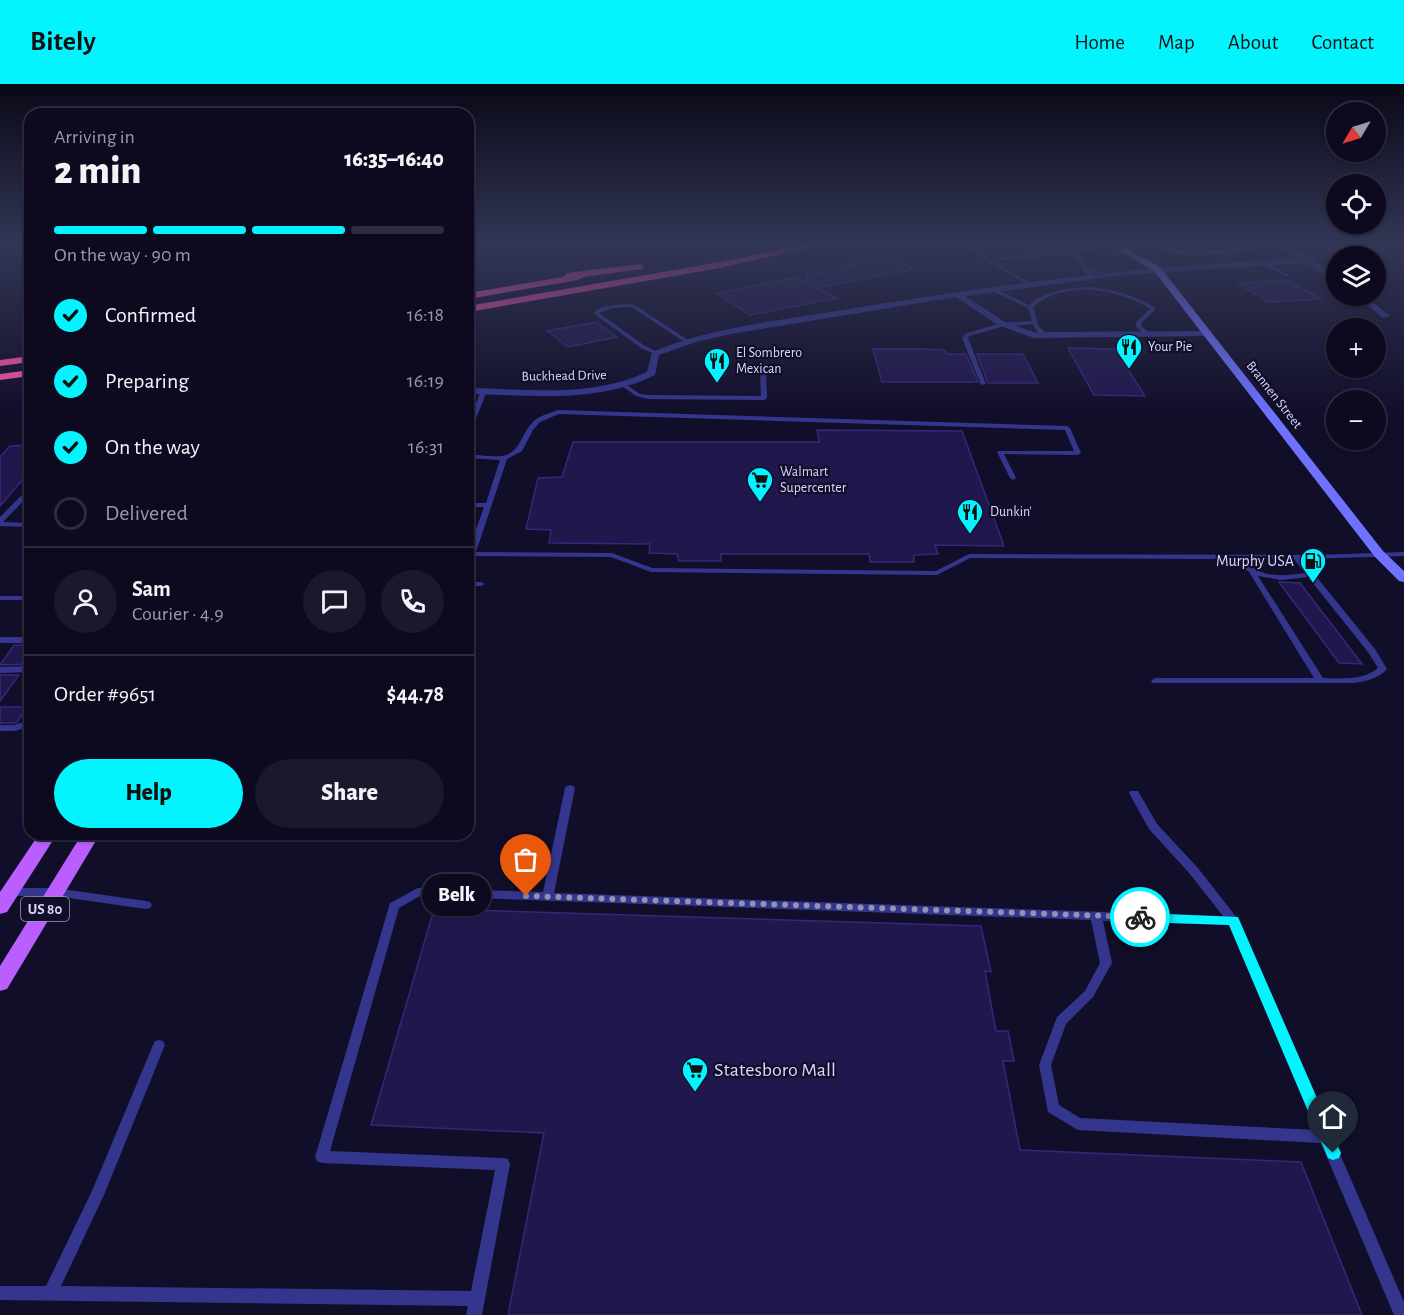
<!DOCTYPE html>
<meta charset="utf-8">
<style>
body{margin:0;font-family:"Alegreya Sans",sans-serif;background:#1b182d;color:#f1f3f6;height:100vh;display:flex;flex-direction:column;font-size:22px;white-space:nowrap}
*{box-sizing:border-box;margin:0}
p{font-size:20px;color:#9a9aa5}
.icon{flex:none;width:33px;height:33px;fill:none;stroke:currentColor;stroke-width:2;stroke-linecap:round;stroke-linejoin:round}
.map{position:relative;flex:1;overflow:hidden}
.panel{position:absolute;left:24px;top:24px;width:450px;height:732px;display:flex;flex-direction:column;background:#0d0a20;border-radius:18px;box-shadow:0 2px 4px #0004,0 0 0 2px #2d2b3e}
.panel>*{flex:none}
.needle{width:39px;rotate:232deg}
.tools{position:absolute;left:1326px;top:18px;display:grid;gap:12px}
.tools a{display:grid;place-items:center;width:60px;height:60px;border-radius:50%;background:#0d0a20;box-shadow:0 2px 4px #0004,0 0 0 2px #2d2b3e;font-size:30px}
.pin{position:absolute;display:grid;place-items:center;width:51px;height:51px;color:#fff;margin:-62px -26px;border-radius:50% 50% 50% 0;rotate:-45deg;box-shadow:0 0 6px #0007}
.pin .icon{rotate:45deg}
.courier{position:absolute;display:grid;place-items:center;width:60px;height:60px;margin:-30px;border:4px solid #03f4ff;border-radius:50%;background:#fff;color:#222;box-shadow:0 2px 8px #0007}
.bubble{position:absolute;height:42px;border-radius:21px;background:#0d0a20;box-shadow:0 2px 4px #0004,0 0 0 2px #2d2b3e;font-size:20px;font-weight:800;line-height:42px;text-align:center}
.headline em{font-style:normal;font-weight:800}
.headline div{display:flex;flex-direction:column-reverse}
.headline{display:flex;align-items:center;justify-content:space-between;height:102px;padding:0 30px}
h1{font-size:39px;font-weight:800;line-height:45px}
.bar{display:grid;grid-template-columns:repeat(4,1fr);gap:9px 6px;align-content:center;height:72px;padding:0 30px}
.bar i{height:8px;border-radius:4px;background:#2d2b3e}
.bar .on{background:#03f4ff}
.bar p{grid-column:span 4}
.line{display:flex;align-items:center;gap:15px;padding:0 30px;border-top:2px solid #2d2b3e}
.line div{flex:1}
.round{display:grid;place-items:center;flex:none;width:63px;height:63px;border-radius:32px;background:#1b182d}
ol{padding:0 30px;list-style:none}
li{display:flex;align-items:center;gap:18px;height:66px}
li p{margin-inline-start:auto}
li .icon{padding:6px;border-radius:50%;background:#03f4ff;color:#111;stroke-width:4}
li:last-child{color:#9a9aa5}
li i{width:33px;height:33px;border:3px solid #2d2b3e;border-radius:50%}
.button{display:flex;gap:12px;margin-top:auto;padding:12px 30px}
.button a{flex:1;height:69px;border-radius:36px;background:#03f4ff;color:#111;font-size:24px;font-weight:800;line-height:69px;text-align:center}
.button a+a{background:#1b182d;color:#f1f3f6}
header{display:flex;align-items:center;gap:36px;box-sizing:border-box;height:84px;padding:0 30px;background:#03f4ff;color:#111}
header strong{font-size:28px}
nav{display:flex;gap:33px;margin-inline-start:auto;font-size:21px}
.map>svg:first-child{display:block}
.building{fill:#20184d;stroke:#33287b;stroke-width:1.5}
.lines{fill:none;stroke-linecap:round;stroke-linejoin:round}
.lane{fill:#34368e;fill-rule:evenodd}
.street{fill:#34368e;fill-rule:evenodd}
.secondary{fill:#6e72ff;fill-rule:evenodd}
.primary{fill:#ba5eff;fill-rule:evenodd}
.highway{fill:#ff52ae;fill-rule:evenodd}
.route{fill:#03f4ff}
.done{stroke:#9391b4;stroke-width:6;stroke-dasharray:0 10.8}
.labels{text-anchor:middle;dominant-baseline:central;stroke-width:4.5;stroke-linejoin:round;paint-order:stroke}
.far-poi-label{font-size:14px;fill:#d9d7ff;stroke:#110e2a;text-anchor:start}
.far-street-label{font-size:14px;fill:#d9d7ff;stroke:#110e2a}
.shield{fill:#110e2a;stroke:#9d9bbf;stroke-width:1.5}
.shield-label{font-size:15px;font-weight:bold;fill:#d9d7ff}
.poi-label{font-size:16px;fill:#d9d7ff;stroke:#110e2a;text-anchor:end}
.near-poi-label{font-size:20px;fill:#d9d7ff;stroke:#110e2a;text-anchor:start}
</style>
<header>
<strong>Bitely</strong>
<nav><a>Home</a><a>Map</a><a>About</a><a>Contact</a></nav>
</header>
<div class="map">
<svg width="1404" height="1231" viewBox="0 0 1404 1231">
<rect width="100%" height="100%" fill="#110e2a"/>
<path class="building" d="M884,173L915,185L817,204L837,214L750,231L717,209L796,193L808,199L806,192Z
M1287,196L1321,215L1268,218L1238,199Z
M596,238L617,253L568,263L547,247Z
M1068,264L1115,265L1145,312L1094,311Z
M873,265H927L945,266L947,270H966L978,298H882Z
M977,270H1023L1038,299H988Z
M817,346L962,347L1004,462L935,461L938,470L914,471V478H870L869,470H721V477H679L677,470L649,469L650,460L549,459L551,446L526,445L538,394L562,393L573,358H819Z
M30,361V387L0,422V373L10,362Z
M1279,498L1300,499L1362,580L1339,579Z
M14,561H30V576L27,580L0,581Z
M0,591H19L0,617Z
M0,623H27L17,638L14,639H0Z
M434,825L981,842L991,888L985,887L996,947H1008L1014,977H1003L1020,1066L1301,1078L1362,1231H508L544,1049L371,1041Z"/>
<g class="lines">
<path class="lane" d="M468,159H509L507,160L468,161Z
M959,159H964L990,175L1033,170L1014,159H1019L1038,170L1070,167L1061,159H1066L1075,166L1089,165L1098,159H1103L1094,165L1132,170L1130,171L1090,167L1077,169L1088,184L1112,191L1110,192L1090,187L1092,193L1090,194C1083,188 1080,177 1073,169L994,177L1031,200V201L1029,202Z
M1150,159H1155L1176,166L1189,168L1250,164L1246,159H1250L1256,165C1249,167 1241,167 1233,168C1206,171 1173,175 1150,159Z
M1261,178H1265L1290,191L1286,192L1261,180Z
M1090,203C1114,206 1135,211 1155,224V226L1142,238L1141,242L1150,249V251H1146L1135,242L1138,236L1150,225C1117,204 1064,196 1033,223L1039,243L1048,250V252C1041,253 1035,246 1033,240L1001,243L969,252L968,254L986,300L981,301L962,254L965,250L1001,239L1032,237L1028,224L990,206V204H994L1029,221C1047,206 1067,204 1090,203Z
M624,220L635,221L691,258L686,259L632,223L613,224L599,229L645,262L660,269L655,270L641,264L593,229L602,223Z
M763,284L766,286L767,314L764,316L649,315L636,312L622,302L627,301L640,310L649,311L761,312L760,286Z
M484,305L487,307L471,347L468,349V339L481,307Z
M559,326L1067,342L1070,344L1081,369L1078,371L1004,370L1016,394L1013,396L1010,394L997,368L998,367H1074L1065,346L559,330L540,338L533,346L522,367L507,375L476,468L612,469L652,484L936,487L969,470L1316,471L1404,468V472L1302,475L1375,565L1387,585C1378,595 1367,597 1353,599H1152L1151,597L1155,594H1314L1249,488L1243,483L1237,475L970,474L937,491L651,488L611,473L468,472V468L484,423H468V419H486L500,376L468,374V370C479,371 491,373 502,372C521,369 521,349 533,338C540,331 550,329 559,326ZM1245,475H1294L1305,489C1284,492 1258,495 1245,475ZM1258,492L1281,496L1308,493L1368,568L1378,584C1363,597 1341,594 1323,594Z
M30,404V410L3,438L30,439V443L0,442V433L28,405Z
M468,498H481L485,500L481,502H468Z
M0,512H30V516H0Z
M0,553H30V559H0Z
M30,582V588L0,589V583Z
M30,636V642L15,647H0V641H14Z
M570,701L573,702L575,704L554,809L1223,832L1190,790L1149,745L1129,709L1130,707H1138L1157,740L1198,784L1237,834L1330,1048L1334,1053L1333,1054L1404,1218V1231H1394L1321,1059L1078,1046L1048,1028L1039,981L1057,933L1085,907L1100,879L1091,836L420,812L399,824L330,1067L503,1074L508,1075L510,1080L482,1231H466L468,1222L0,1216V1202H46L92,1107L153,961L155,957L159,956L163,957L165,961L104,1111L61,1202L471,1207L495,1086L322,1079L317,1077L315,1073L390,819L418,804L543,808L565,704L567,702ZM1103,837L1229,841L1316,1046L1080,1034L1059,1021L1051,981L1066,940L1093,913L1112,879Z
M287,750H307L306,753C300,754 294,754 288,753Z
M10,804H55L146,817L150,818L152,821L150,824L146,825L55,812H10L6,811L5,808L6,805Z"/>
<path class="street" d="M1273,159C1291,158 1321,182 1336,192V197L1305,179L1124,191L965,212L1005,238L1034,248L1211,247V251L1208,252L1034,254L998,241L956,213L736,249L696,258L659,271L655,291C596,320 532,311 468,310V304C529,305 591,314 647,288L652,268C712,243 778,237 842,226C993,201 1144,181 1298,175Z
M1356,212H1365L1390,232L1383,234Z"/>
<path class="secondary" d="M1107,159H1116L1160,183L1383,467L1404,487V498L1399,497L1375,473L1154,187Z"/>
<path class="primary" d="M39,750H57L7,828L0,830V808Z
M82,750H100L7,905L0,907V882Z"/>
<path class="highway" d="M812,159H828L720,184L468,228V222L720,178Z
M640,180L643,181V185L583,193L578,196L468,215V209L563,193L567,189Z
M30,272V278L0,282V276Z
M30,286V292L0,296V290Z"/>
</g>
<linearGradient id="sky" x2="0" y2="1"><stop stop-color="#090817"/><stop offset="0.48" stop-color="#323655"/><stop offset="1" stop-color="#323655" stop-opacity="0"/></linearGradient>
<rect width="1404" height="331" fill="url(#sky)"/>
<path class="route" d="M1140,829L1238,833L1341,1069L1339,1074L1333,1076L1328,1074L1229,841L1140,838L1134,833Z"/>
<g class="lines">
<path class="done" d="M526,812L1140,833"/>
</g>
<defs>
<g id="restaurant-pin" transform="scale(1.35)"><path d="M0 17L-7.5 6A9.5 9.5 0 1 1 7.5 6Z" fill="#03f4ff" stroke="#110e2a"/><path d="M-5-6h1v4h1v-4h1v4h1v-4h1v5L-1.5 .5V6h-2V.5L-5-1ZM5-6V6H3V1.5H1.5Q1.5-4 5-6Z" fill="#111"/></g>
<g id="supermarket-pin" transform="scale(1.35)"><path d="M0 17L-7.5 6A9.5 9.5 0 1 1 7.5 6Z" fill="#03f4ff" stroke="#110e2a"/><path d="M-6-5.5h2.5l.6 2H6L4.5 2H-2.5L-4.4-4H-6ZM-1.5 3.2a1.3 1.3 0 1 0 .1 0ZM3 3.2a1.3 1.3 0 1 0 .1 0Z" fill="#111"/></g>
<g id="fuel-pin" transform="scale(1.35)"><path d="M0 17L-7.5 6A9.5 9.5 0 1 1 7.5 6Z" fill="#03f4ff" stroke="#110e2a"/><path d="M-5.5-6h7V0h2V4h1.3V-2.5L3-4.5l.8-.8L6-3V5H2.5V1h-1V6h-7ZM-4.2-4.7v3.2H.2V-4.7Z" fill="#111"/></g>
</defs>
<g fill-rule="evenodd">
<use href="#restaurant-pin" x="1129" y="263"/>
<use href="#restaurant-pin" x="717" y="277"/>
<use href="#supermarket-pin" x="760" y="396"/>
<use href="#restaurant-pin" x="970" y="428"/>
<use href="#fuel-pin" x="1313" y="477"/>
<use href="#supermarket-pin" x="695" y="986"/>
</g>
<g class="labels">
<g class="far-poi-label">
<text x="1148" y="263">Your Pie</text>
<text x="736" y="269">El Sombrero<tspan x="736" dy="16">Mexican</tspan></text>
<text x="780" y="388">Walmart<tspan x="780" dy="16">Supercenter</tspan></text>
<text x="990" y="428">Dunkin'</text>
</g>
<g class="far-street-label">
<text transform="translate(564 292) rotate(-1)">Buckhead Drive</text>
<text transform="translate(1274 311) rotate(52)">Brannen Street</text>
</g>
<rect class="shield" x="21" y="813" width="48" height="24" rx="4.5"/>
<g class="shield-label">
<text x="45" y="825">US 80</text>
</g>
<g class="poi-label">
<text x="1294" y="477">Murphy USA</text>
</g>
<g class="near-poi-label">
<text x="714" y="986">Statesboro Mall</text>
</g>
</g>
</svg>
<div class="tools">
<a><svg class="needle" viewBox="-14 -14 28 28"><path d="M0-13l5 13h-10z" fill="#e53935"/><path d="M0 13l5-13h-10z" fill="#9a9aa5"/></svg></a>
<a><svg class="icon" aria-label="locate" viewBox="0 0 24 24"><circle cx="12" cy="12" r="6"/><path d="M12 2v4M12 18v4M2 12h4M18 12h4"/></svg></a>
<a><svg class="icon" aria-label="layers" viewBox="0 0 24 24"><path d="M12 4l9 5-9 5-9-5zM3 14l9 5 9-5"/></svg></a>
<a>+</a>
<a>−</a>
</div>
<div class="pin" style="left:526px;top:812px;background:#ea580c"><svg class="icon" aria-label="bag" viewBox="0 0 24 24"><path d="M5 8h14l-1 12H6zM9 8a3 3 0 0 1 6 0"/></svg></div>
<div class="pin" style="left:1333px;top:1069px;background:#1f2937"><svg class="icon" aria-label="home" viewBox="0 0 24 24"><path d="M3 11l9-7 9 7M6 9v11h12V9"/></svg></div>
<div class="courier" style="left:1140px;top:833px"><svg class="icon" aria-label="bike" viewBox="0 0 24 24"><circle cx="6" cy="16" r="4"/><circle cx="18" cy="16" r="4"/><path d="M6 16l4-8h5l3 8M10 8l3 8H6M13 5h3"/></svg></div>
<div class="bubble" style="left:422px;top:790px;width:69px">Belk</div>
<section class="panel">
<div class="headline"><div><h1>2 min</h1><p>Arriving in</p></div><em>16:35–16:40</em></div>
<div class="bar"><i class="on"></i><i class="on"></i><i class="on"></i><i></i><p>On the way · 90 m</p></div>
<ol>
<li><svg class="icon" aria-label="check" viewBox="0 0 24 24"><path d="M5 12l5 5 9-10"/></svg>Confirmed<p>16:18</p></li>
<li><svg class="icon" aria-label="check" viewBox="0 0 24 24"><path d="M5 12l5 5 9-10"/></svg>Preparing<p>16:19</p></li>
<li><svg class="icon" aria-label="check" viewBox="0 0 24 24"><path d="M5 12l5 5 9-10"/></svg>On the way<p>16:31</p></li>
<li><i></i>Delivered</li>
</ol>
<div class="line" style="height:108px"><a class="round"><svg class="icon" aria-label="person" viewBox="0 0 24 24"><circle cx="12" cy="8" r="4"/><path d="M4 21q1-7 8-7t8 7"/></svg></a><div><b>Sam</b><p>Courier · 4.9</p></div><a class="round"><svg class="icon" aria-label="chat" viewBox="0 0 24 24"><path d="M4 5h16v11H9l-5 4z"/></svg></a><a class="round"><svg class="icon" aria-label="phone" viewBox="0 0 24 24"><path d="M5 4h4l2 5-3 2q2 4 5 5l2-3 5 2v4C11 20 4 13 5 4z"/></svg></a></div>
<div class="line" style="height:78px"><div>Order #9651</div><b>$44.78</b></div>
<div class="button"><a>Help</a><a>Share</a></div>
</section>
</div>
